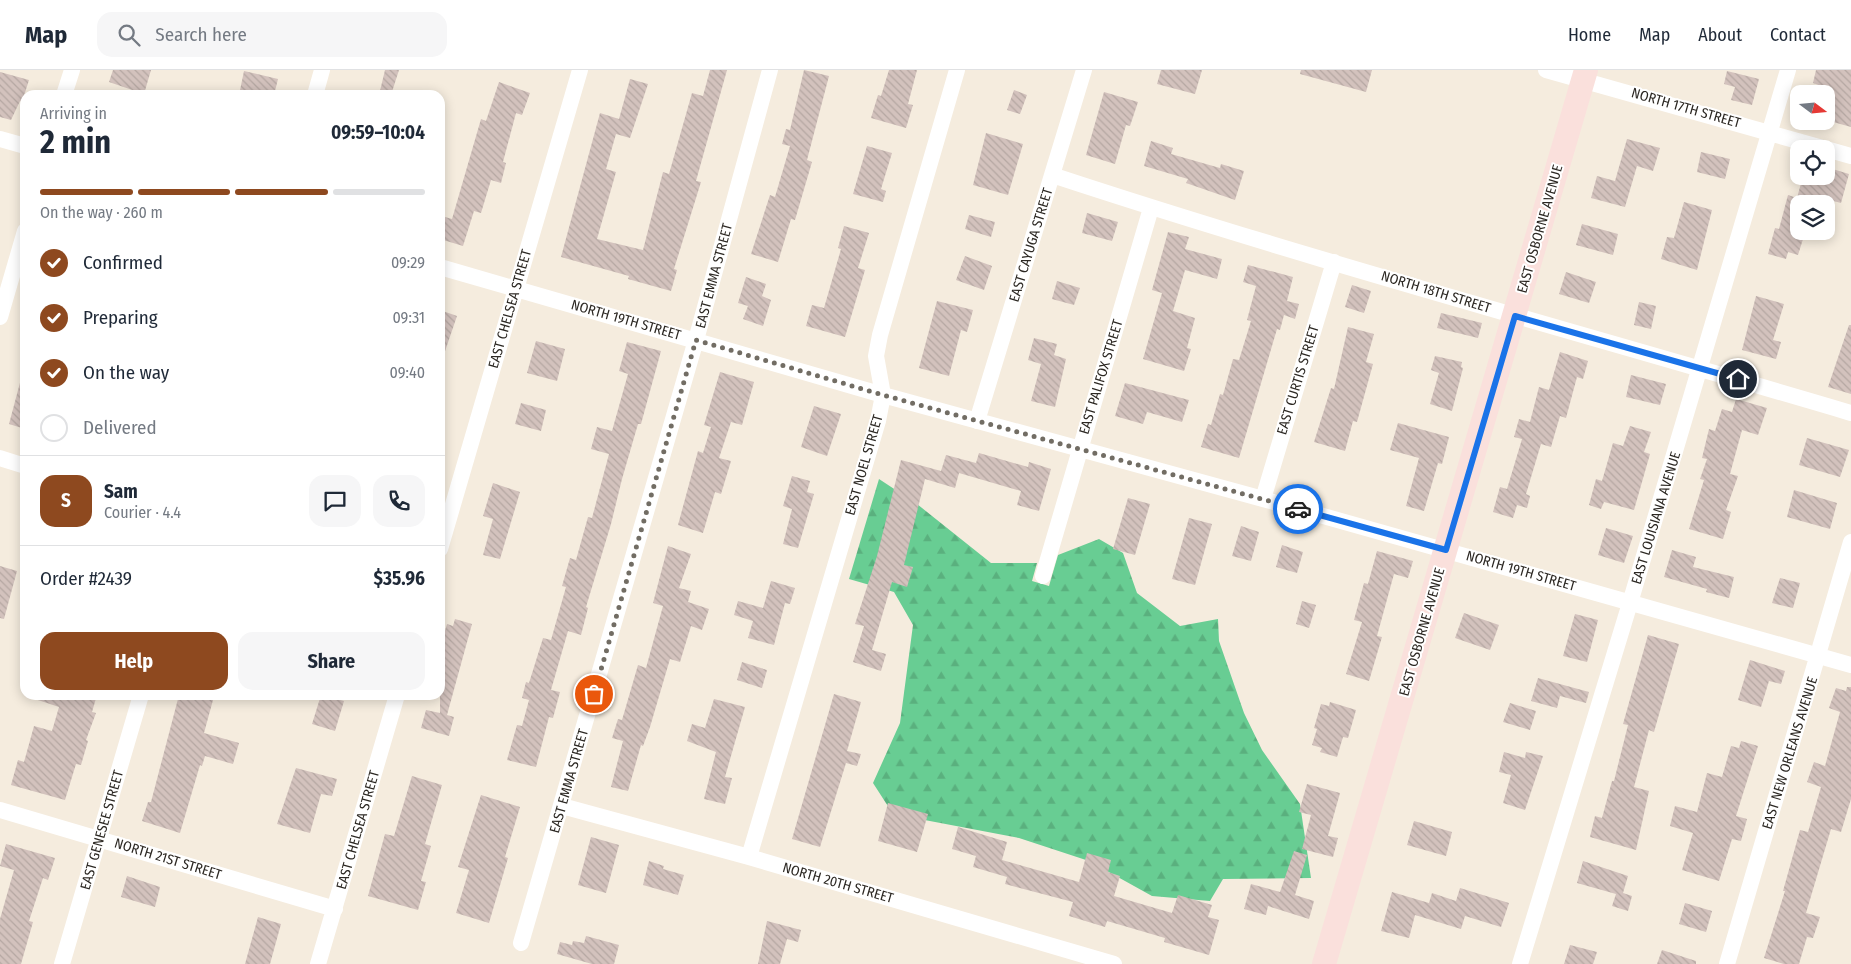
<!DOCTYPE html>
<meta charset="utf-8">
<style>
body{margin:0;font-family:"Fira Sans Condensed",sans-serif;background:#f6f6f7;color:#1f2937;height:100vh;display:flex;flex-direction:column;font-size:19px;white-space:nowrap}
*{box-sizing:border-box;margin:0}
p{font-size:16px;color:#747a83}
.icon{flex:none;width:28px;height:28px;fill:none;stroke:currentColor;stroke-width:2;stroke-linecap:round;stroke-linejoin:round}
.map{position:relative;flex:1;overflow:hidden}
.details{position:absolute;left:20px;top:20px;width:425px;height:610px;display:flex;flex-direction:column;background:#fff;border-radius:15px;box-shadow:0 2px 12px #0003}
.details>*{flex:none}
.needle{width:32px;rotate:106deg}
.tools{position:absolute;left:1790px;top:15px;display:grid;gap:10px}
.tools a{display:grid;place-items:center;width:45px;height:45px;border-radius:10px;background:#fff;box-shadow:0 2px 12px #0003;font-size:25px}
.pin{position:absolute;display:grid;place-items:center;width:42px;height:42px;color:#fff;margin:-21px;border:2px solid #fff;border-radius:50%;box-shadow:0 1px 5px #0007}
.courier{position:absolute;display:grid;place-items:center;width:50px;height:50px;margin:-25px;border:4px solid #1a73e8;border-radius:50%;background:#fff;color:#222;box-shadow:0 1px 6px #0007}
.headline em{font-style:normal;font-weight:700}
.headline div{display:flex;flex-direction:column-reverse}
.headline{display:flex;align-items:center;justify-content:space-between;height:85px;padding:0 20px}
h1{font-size:32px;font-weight:700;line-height:38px}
.bar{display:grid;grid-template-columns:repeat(4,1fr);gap:8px 5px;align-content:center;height:60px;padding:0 20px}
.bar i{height:6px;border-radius:4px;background:#e0e1e3}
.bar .active{background:#8e491f}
.bar p{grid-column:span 4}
.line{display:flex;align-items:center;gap:12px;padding:0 20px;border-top:1px solid #e0e1e3}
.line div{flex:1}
.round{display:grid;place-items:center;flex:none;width:52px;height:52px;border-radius:15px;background:#f6f6f7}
ol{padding:0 20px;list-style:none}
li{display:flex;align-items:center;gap:15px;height:55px}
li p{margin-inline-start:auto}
li .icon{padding:5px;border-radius:50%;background:#8e491f;color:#fff;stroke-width:4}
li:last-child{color:#747a83}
li i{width:28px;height:28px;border:2px solid #e0e1e3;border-radius:50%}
.cta{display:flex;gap:10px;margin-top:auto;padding:10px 20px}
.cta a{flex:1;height:58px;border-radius:15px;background:#8e491f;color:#fff;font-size:20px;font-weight:700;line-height:58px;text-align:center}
.cta a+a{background:#f6f6f7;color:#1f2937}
header{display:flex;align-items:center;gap:30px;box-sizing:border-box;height:70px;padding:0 25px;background:#fff;border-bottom:1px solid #e0e1e3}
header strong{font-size:24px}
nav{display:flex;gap:28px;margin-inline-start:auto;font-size:18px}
.search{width:350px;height:45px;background:#f6f6f7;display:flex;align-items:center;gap:12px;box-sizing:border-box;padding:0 18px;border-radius:15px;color:#747a83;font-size:19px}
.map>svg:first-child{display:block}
.forest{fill:url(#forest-firs)}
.building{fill:url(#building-back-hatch)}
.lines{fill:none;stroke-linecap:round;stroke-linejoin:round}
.street{stroke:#fff;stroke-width:16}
.secondary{stroke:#fae0dc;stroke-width:24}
.done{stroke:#726d64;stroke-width:5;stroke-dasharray:0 9}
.route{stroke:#1a73e8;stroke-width:6}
.labels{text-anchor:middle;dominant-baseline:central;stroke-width:4;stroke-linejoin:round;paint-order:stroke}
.street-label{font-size:14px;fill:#2c2823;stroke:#fff}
</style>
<header>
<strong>Map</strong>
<div class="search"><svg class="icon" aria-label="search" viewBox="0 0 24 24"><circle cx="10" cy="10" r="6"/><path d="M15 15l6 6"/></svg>Search here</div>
<nav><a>Home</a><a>Map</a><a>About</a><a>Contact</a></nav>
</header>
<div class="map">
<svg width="1851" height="894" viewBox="0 0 1851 894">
<defs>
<pattern id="forest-firs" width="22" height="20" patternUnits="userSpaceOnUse" patternTransform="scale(1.25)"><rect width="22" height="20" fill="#68cd93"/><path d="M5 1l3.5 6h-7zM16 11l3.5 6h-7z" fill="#5ab07e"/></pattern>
<pattern id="building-back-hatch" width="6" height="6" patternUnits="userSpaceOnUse" patternTransform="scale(1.25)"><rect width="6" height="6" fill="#d3c2bd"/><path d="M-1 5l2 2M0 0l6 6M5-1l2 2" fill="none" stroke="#b5a7a2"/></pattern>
</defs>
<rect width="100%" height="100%" fill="#f5ecde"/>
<path class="forest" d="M879,409L917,434L991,493H1037L1032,511L1049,516L1058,485L1099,469L1123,483L1137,523L1180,556L1218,549L1219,571L1244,643L1262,680L1300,734L1311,808L1223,809L1210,831L1152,826L1089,791L1019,768L893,744L873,713L900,653L913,555L894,522L849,509Z"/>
<path class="building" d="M113,0H151L144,24L109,12Z
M385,0H399L391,25H379Z
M710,0H727L696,111L701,112L674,199L677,200L671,221L628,209L629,206L561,187L600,43L619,49L630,9L648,14L630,68L616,64L606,99L616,102L597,169L643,180L663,102L669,104L692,23L703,26Z
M804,0L829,6L807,90L812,92L795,150L791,149L778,192L751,184L770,125L775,127L790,76L782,74L786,59L790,60Z
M889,0H917L908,34L913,35L906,58L871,48L878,25L881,26Z
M1161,0H1202L1195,24L1157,14Z
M1301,0H1372L1366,22L1300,4Z
M1816,0H1851V57L1826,50V34L1830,19L1813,13Z
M244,1L278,9L274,25H239Z
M1727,1L1759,9L1752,35L1731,30L1735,17L1724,14Z
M0,2L29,10L22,32L20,31L11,50L0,47Z
M499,12L530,23L522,45L516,43L503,92L506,93L501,113L491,110L481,143L474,141L463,176L440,169L445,147L452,149L481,49L486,51Z
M1014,20L1027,25L1020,44L1007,40Z
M1104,22L1138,32L1130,56L1126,55L1115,94L1086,85Z
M986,63L1023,74L1008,125L973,115Z
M1627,69L1660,78L1653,101L1637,96L1625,137L1591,128L1597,106L1615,111Z
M1151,71L1173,78L1171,84L1220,98L1221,94L1244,101L1235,130L1186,113L1188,109L1144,96Z
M867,76L892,83L881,119L886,121L883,132L853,124Z
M1701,82L1730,89L1725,109L1697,102Z
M1826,97L1849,104L1841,133L1818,127L1816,134H1799V165L1804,166L1798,185L1788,182L1786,189L1768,184L1775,158L1779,159L1788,125L1797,128L1803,106H1826Z
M1684,132L1712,140L1697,200L1661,189L1667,167L1674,168Z
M1087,143L1118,152L1112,171L1082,163Z
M969,145L995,152L991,167L965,159Z
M1582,154L1618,164L1613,185L1576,175Z
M844,156L869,163L858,198L865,200L845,267L806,256L812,235L824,238L841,179L838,178Z
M1168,162L1189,167L1185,179L1222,189L1217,209L1185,200L1173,241L1195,248L1187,278L1191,279L1184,301L1143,289L1162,223L1152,220Z
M965,186L992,196L984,220L956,210Z
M1248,195L1293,207L1287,231L1299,234L1295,249L1284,245L1280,260L1277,259L1239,388L1201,377L1208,354L1211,355L1220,324L1223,325L1233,289L1239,290L1251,251L1247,250L1256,216L1243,212Z
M1566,202L1596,212L1589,233L1559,224Z
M746,207L766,214L762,226L771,230L763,256L743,249L748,236L738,233Z
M1057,211L1080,218L1074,235L1052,229Z
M1352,215L1371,221L1364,243L1345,237Z
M1756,226L1784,234L1773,270L1781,272L1776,289L1742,280Z
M937,231L973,240L967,262L961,260L949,306L919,298Z
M1639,232L1656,236L1651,259L1634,255Z
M440,240L457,246L442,290H440Z
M1441,243L1482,253L1478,268L1437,258Z
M1849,255H1851V324L1828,317Z
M1348,257L1374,264L1366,292L1373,294L1357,352L1353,351L1345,381L1314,372L1331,318L1334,319Z
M1034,268L1057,274L1054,285L1066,289L1055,337L1031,331L1041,294L1028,290Z
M536,271L565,279L557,311L527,303Z
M627,272L661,281L641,354H638L622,409L611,454L586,537L588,538L581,565L568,561L551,620L560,622L553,648L549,647L536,697L507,690L517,655L522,656L529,630L522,628L526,612L529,613L543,568L551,570L566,517L562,516L570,488L576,490L588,447L592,448L609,384L591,379L597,357L612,361L628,304L619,301Z
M1560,282L1588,291L1583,309L1577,307L1566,348L1560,346L1551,377L1541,374L1526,424L1530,426L1527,438L1517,435L1513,448L1493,442L1500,417L1507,419L1522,369L1514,367L1519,349L1530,352L1539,317L1549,320Z
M1435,286L1462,292L1461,297L1463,298L1452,341L1430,334L1439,303L1431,300Z
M720,302L754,312L742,355L731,352L719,388L731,391L721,424L715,422L703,463L678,455L698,381L703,383L711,357L704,355Z
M1631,305L1666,314L1660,335L1626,327Z
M21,309L25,310V359L9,354Z
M1125,313L1189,330L1182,352L1147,342L1143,354L1115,346Z
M1736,329L1767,338L1758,365L1742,360L1730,404L1738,406L1726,440L1731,442L1723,469L1689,459L1704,410L1700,409L1707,389L1702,388L1709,359L1715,361L1722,339L1732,342Z
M521,333L546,340L541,361L515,354Z
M814,336L841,344L827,386L801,377Z
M1398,353L1449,367L1442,394L1438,393L1424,441L1406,436L1419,388L1390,380Z
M1630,356L1651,362L1644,382L1650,384L1634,440L1604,432L1601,439L1589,435L1596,409L1602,411L1613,373L1623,376Z
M1807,368L1849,380L1840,407L1799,395Z
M979,383L1028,397L1029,392L1051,399L1039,441L1017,435L1021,421L959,403L955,418L925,409L904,495L913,497L907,517L892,512L872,580L886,584L881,601L853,592L864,556L855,554L877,486L901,390L941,401L946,385L976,393Z
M792,406L810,411L807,422L814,424L798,478L783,474L792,439L783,436Z
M493,413L520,422L500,489L483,485L493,449L483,446Z
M1794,420L1837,433L1830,459L1787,447Z
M1128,428L1150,434L1135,485L1113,479Z
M1189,448L1212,454L1195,515L1172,509Z
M1241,456L1259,462L1251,491L1232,486Z
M1606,458L1633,466L1624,493L1598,485Z
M1282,475L1303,482L1297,503L1276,497Z
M668,476L691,484L679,518L691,521L688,532L709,539L702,560L691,556L680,592L670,589L650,657L643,676L641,675L628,721L611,717L623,671L612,668L618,649L622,650L638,595L646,598L663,536L653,533Z
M1672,480L1696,487L1693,497L1734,507L1729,528L1706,522L1707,519L1664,507Z
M1377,481L1413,491L1408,508L1394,504L1377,566L1382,567L1369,611L1346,604L1362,552L1354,550L1364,513L1368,514Z
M0,496L17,501L4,549L0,548Z
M1780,508L1800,513L1793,538L1772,533Z
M771,511L795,518L790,534L785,533L774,575L748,568L753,551L734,545L738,531L763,538Z
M1302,531L1316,535L1309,558L1296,554Z
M1464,543L1499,555L1490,580L1455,568Z
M1575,544L1598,550L1587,592L1563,586Z
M455,549L472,554L447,645L454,647L449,666L421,658L426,640L440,643V577L447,554L453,556Z
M1648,565L1679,574L1654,662L1649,660L1634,717L1649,721L1636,780L1590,767L1595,746L1602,748L1612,711H1614L1628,655L1623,654Z
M1750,590L1785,601L1781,614L1769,611L1761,637L1738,630Z
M742,592L767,600L762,618L737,610Z
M1538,608L1589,622L1586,633L1560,626L1557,638L1531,631Z
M1847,617H1851V729L1841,762L1831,759L1806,843L1820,847L1813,868L1807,867L1799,894H1784L1764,888L1785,821H1783L1800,760L1808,762L1821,717L1807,712L1814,692L1825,696L1840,642L1829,638L1836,618L1846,621Z
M834,624L861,632L847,681L861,684L857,696L846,693L820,777L792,769Z
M32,625H97L92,642L96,643L86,670L88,671L81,695L76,694L65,730L11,715L18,690L24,692L34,656L52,661L59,637L32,628Z
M179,625H197L213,630L204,663L239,673L233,694L205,686L202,696L200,695L180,763L142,751L148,732H151Z
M321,625L344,631L335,661L312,654Z
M714,629L745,637L725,707L732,708L725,734L704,729L716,682L687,671L692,654L705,658Z
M1330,632L1356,640L1348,668L1343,667L1337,687L1320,682L1322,678L1312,675L1317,659L1314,658L1321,634L1329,636Z
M1510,633L1536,641L1530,660L1503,652Z
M1741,671L1758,676L1736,746L1747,749L1741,771L1732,769L1719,811L1682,800L1693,763L1670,756L1675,736L1697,742L1707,703L1722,707L1731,676L1739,678Z
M1504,682L1525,688L1526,682L1543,686L1525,740L1503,733L1511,705L1499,702Z
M296,698L337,709L332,726L321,724L310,763L277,754Z
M412,706L442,715L425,774L431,776L421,811L426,812L418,840L368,826L385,764L394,766Z
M1307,714L1340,723L1328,766L1338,768L1333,787L1302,779L1311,745L1299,742Z
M481,725L520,737L505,787L508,788L489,853L456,843L469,800L458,797Z
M888,733L928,744L917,782L878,771Z
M1414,751L1452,762L1446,786L1407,775Z
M958,757L1007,772L1002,790L1079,812L1087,783L1111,790L1108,802L1120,806L1114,826L1172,843L1178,825L1212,835L1208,847L1219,850L1209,885L1164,872L1165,868L1107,851L1105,857L1069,846L1073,832L1005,814L1007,807L973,797L976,786L952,779Z
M591,767L619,775L606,823L578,815Z
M6,774L55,788L48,810L43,808L29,851L33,852L21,894H0V849L14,800L0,796Z
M1294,781L1307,785L1295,825L1314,831L1309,849L1268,836L1266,845L1244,839L1251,814L1280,822Z
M649,791L664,796L663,799L684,805L678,825L643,815Z
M1583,791L1628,806L1623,823L1632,826L1628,841L1612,836L1616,824L1577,813Z
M127,806L160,817L155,837L121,827Z
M1460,818L1509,833L1501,857L1465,846L1461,859L1415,845L1409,868L1381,861L1392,822L1429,833L1432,823L1456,831Z
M1685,833L1712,841L1706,862L1679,854Z
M258,847L281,854L270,894H245Z
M767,851L801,860L798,872L787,869L780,894H758Z
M586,866L619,875L614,894H592L557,884L560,872L572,875L573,871L584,873Z
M1570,875L1597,882L1593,894H1564Z
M1662,880L1696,891V894H1657Z"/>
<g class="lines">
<path class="street" d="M1546,0L1826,79
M64,25L72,0
M315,25L322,0
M0,69L25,76
M1826,79L1851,86
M1052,105C1316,192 1585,264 1851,343
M440,197L883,325L1263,429L1851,595
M0,247L25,161
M977,351L1084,0
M0,388L25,396
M1263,429L1334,192
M440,479L580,0
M1043,506L1151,138
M562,736L749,787L1114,894
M0,740L335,839
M749,787L878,351L883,325L876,286L880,265L957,0
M521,873L696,270L770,0
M62,894L141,625
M318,894L397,625
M1520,894L1630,533L1788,0
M1727,894L1851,472"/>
<path class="secondary" d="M1324,894L1586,0"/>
</g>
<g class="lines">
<path class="done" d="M594,624L696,270L883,325L1298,439"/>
<path class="route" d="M1298,439L1446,480L1515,246L1738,309"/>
</g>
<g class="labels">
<g class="street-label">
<text transform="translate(1686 38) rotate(16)">NORTH 17TH STREET</text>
<text transform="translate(1540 159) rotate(-74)">EAST OSBORNE AVENUE</text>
<text transform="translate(1031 175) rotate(-73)">EAST CAYUGA STREET</text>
<text transform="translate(714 206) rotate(-75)">EAST EMMA STREET</text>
<text transform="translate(1436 222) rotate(17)">NORTH 18TH STREET</text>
<text transform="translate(510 239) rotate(-74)">EAST CHELSEA STREET</text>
<text transform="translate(626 250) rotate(16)">NORTH 19TH STREET</text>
<text transform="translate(1101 307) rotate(-73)">EAST PALIFOX STREET</text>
<text transform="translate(1298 310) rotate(-73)">EAST CURTIS STREET</text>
<text transform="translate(864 395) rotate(-74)">EAST NOEL STREET</text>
<text transform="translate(1656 448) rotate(-73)">EAST LOUISIANA AVENUE</text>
<text transform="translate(1521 501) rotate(16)">NORTH 19TH STREET</text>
<text transform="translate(1422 562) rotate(-74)">EAST OSBORNE AVENUE</text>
<text transform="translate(1790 683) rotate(-73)">EAST NEW ORLEANS AVENUE</text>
<text transform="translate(569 711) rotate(-74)">EAST EMMA STREET</text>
<text transform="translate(102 760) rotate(-74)">EAST GENESEE STREET</text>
<text transform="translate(358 760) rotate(-74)">EAST CHELSEA STREET</text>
<text transform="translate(168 789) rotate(17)">NORTH 21ST STREET</text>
<text transform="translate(838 813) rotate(16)">NORTH 20TH STREET</text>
</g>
</g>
</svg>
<div class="tools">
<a><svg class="needle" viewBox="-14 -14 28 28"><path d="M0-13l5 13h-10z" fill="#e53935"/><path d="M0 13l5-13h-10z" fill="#747a83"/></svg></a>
<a><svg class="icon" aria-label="locate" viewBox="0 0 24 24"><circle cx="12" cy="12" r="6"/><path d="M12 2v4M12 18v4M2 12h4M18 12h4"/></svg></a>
<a><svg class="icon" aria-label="layers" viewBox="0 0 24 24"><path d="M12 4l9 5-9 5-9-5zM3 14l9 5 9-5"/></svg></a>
</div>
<div class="pin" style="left:594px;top:624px;background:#ea580c"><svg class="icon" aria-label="bag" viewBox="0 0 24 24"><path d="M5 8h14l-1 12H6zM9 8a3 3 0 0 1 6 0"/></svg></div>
<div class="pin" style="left:1738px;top:309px;background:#1f2937"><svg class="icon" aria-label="home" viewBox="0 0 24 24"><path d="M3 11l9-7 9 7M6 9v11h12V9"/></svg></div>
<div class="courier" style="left:1298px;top:439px"><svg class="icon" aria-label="car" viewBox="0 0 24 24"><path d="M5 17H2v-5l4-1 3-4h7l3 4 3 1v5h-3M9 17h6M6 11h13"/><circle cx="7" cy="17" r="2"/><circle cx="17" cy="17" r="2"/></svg></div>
<section class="details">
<div class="headline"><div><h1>2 min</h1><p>Arriving in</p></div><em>09:59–10:04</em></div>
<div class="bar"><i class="active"></i><i class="active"></i><i class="active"></i><i></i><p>On the way · 260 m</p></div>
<ol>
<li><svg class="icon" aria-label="check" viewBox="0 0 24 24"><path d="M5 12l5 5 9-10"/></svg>Confirmed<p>09:29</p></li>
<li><svg class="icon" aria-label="check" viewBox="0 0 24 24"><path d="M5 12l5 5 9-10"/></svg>Preparing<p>09:31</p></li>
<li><svg class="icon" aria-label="check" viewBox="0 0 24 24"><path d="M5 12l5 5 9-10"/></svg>On the way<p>09:40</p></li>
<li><i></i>Delivered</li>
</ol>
<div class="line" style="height:90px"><b class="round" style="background:#8e491f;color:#fff">S</b><div><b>Sam</b><p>Courier · 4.4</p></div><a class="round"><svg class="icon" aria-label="chat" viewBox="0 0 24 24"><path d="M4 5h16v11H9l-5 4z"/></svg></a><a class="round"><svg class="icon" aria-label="phone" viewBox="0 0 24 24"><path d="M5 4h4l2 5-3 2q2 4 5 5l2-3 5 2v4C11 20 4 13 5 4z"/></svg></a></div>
<div class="line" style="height:65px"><div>Order #2439</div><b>$35.96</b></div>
<div class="cta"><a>Help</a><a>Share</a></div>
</section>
</div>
